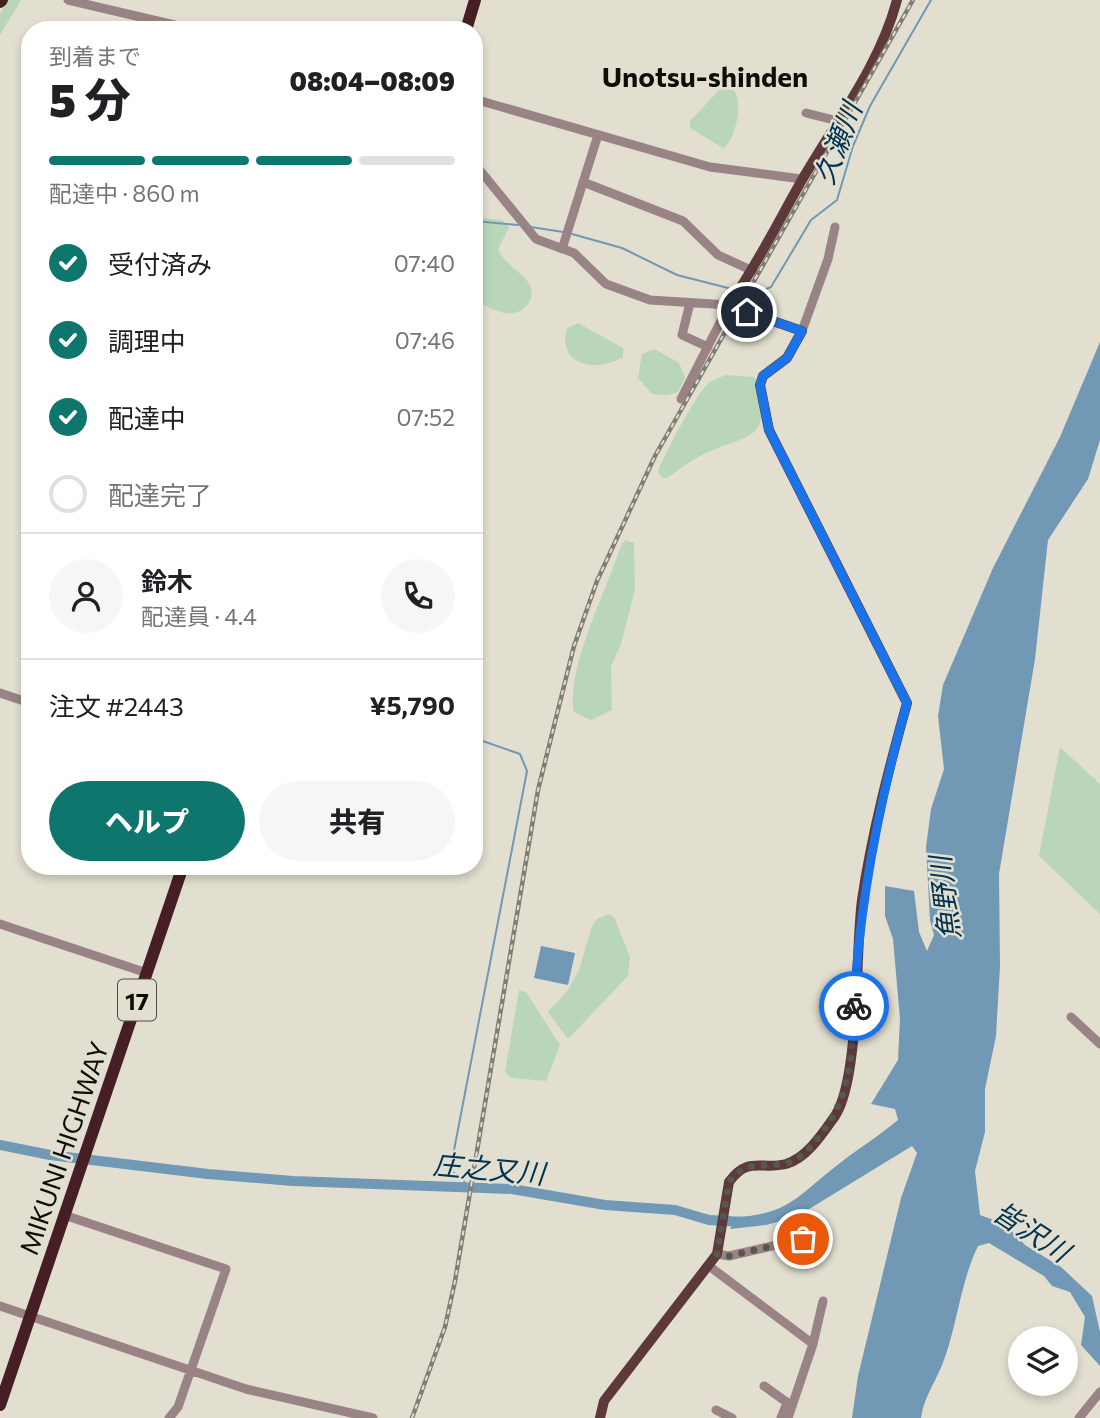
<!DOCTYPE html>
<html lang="ja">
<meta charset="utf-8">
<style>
body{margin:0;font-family:Commissioner,"Noto Sans JP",sans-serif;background:#f6f6f6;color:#202124;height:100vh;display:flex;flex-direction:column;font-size:26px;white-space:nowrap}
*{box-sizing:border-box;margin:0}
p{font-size:23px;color:#757577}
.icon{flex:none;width:38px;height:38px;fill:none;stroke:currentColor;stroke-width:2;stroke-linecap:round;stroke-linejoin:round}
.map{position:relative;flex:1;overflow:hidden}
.sheet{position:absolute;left:21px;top:21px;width:462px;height:854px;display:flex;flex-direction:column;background:#fff;border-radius:28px;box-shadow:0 4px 10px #0003}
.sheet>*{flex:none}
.fabs{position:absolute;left:1008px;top:1326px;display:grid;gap:14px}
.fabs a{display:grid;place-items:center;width:70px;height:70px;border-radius:50%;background:#fff;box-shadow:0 4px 10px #0003;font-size:35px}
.pin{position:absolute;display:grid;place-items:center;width:60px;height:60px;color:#fff;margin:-30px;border:4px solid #fff;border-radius:50%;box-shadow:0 2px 7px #0007}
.courier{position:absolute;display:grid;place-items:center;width:70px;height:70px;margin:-35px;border:5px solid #1a73e8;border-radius:50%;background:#fff;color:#222;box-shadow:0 2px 9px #0007}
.headline em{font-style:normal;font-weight:800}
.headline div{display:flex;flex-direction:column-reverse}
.headline{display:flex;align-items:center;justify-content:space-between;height:119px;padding:0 28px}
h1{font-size:46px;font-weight:800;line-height:52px}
.bar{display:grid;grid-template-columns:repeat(4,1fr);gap:10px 7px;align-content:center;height:84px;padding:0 28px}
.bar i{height:9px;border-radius:5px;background:#e0e0e0}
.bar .active{background:#0f766e}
.bar p{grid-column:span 4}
.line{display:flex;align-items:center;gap:18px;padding:0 28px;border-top:2px solid #e0e0e0}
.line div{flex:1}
.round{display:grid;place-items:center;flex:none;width:74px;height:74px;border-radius:37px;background:#f6f6f6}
ol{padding:0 28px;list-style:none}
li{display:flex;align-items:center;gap:21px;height:77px}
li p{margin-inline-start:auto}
li .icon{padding:7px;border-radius:50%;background:#0f766e;color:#fff;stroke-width:4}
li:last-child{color:#757577}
li i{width:38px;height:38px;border:4px solid #e0e0e0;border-radius:50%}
.button{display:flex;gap:14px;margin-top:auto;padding:14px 28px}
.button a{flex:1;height:80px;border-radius:42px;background:#0f766e;color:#fff;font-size:28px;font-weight:800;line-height:80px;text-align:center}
.button a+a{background:#f6f6f6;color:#202124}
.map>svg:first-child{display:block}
.green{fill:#b9d6bb}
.water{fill:#7198b4}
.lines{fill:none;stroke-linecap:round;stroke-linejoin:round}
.stream{stroke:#7198b4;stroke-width:2}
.river{stroke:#7198b4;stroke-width:10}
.minor{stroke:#998384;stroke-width:9}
.major{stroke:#5d393c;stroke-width:10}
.highway{stroke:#461f24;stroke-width:12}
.rail-casing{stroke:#807e74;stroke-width:4.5}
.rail{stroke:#e2dfd0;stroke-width:2;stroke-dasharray:5;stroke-linecap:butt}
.done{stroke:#58574f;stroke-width:7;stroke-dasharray:0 12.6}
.route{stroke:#1a73e8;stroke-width:9}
.labels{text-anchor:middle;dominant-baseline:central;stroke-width:5;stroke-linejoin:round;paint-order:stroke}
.shield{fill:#e2dfd0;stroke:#4e4d45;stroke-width:2}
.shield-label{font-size:24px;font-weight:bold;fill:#0e0e09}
.street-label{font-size:26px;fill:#0e0e09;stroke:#e2dfd0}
.neighbourhood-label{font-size:28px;font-weight:bold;fill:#0e0e09;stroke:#e2dfd0}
.water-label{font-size:28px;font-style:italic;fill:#003350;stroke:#e2dfd0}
</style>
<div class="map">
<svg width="1100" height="1418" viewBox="0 0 1100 1418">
<rect width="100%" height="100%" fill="#e2dfd0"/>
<path class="green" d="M9,0H21L0,35V14Z
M719,90H733C744,99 736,141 723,148L690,128V121Z
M474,217L502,220L509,227L498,250C505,264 519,270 528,282C539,298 523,317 505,313C495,311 484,305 475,299Z
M578,323L623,348V357C597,373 556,366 567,328Z
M655,349L679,363L685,378L678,392L668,395L652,394L638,378L642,354Z
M726,375L755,377C774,441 751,433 704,454C691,460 679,470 667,478L661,477L658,471C665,454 697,391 710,382C715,379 721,377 726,375Z
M626,540L634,543L635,590L621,644L611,667L612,710L591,720L574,712C565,670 608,587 622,543Z
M1060,747L1100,784V914L1039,856Z
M609,914L614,917L630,957L628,976L568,1039L548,1012L568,990L579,970L592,926L597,919Z
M519,990L526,992L560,1045L546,1081L511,1078L505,1072Z"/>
<path class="water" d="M1100,342V440L1088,479L1048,540L1035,659L999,874L1000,966L996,1036L985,1089V1132L975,1171L980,1215L1005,1224L1025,1245L1061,1267L1092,1296L1100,1332V1366L1081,1345L1085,1317L1070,1292L1052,1286L1044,1276L989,1243L978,1246C961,1281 958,1320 945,1357C938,1379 924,1395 921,1418H852L858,1376L901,1198L917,1153L912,1146L796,1217L766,1225L730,1229L736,1217C791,1214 799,1194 840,1163C859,1148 879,1136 898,1120L895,1109L871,1104L898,1060L900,1019L893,939L885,916V886L914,891L919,932L927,951L934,935L930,920L926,847L931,809L944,769L938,716L943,685L993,568L1060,437Z
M541,946L575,953L568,985L534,978Z"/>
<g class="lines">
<path class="stream" d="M474,221L518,225
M531,227L563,232
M572,234L622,248L677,275L732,289
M766,289L771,287L811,220L837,200L853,146L870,106L931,0
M466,1188L463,1178L450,1171L527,771L520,754L474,738"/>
<path class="river" d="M0,1145L50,1155L208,1174L293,1181L512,1189L605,1205L675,1210L709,1220L744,1222"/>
<path class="minor" d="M68,0L196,30
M474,99L710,167L802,179
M806,113L838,121
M474,163L536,239L574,253L606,284L650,300L729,305L681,399
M583,182L683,221L718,255L753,271
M562,249L598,135
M690,303L682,335L708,347
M802,331L828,259L835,227
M0,693L30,703
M0,924L147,973
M1071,1017L1100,1044
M64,1215L226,1269L178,1407L169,1418
M717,1254L729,1256L803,1239
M709,1266L813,1344
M0,1306L246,1389L373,1418
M764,1386L792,1406
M716,1410L732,1418
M781,1418L787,1403
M788,1418L813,1344L823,1301
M1079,1418L1100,1392"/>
<path class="major" d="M734,306L729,305C757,265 778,222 802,180C835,123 880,65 897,0
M600,1418L604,1401L717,1254L729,1182C748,1156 760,1170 786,1164C807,1158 823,1133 835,1116C860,1078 855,952 862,900C872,833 889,768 907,703L769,430L760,385L763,376L787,358L802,331L747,312"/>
<path class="highway" d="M0,2L2,0
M466,30L475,0
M0,1405L183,866"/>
<g class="rail-casing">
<path id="rail" d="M412,1418L445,1327L455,1281L538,790L574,646L597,581L655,456L913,0"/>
</g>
<use href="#rail" class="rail"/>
</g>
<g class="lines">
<path class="done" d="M803,1239L729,1256L717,1254L729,1182C745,1161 759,1167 782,1164C795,1163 805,1153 813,1144C852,1099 851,1062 854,1006"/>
<path class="route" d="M747,312L802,331L787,358L763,376L760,385L769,430L907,703C879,803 859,902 854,1006"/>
</g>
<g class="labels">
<rect class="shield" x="118" y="979.5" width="38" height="41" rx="5"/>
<g class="shield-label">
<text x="137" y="1000">17</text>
</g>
<g class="street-label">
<text transform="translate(63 1148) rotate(-71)">MIKUNI HIGHWAY</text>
</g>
<g class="neighbourhood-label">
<text x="705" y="76">Unotsu-shinden</text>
</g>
<g class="water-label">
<text transform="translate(837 143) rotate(-69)">久瀬川</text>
<text transform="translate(944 898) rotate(-97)">魚野川</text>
<text transform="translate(489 1168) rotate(5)">庄之又川</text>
<text transform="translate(1032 1231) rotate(33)">皆沢川</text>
</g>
</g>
</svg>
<div class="fabs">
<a><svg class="icon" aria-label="layers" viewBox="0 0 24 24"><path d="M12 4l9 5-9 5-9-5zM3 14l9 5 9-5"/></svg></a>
</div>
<div class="pin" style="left:803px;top:1239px;background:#ea580c"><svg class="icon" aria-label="bag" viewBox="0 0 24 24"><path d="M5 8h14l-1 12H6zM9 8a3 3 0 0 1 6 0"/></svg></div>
<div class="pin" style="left:747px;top:312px;background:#1f2937"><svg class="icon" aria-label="home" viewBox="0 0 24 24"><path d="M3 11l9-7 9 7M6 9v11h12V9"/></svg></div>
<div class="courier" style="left:854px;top:1006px"><svg class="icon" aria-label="bike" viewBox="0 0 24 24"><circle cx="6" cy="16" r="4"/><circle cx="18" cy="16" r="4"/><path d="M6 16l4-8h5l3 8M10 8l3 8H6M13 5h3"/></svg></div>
<section class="sheet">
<div class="headline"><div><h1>5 分</h1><p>到着まで</p></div><em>08:04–08:09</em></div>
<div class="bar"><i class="active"></i><i class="active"></i><i class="active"></i><i></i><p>配達中 · 860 m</p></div>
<ol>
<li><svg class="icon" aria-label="check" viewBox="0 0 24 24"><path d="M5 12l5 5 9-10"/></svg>受付済み<p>07:40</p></li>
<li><svg class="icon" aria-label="check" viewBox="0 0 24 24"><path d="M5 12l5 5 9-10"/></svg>調理中<p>07:46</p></li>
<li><svg class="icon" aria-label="check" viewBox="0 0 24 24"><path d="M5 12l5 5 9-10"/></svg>配達中<p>07:52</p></li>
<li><i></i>配達完了</li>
</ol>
<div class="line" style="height:126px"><a class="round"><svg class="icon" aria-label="person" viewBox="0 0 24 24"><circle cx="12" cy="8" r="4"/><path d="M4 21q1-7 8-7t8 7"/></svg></a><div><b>鈴木</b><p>配達員 · 4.4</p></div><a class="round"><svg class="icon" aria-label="phone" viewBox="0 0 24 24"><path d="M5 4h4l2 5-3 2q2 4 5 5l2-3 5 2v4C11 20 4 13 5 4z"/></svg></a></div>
<div class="line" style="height:91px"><div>注文 #2443</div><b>¥5,790</b></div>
<div class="button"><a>ヘルプ</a><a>共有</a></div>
</section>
</div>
